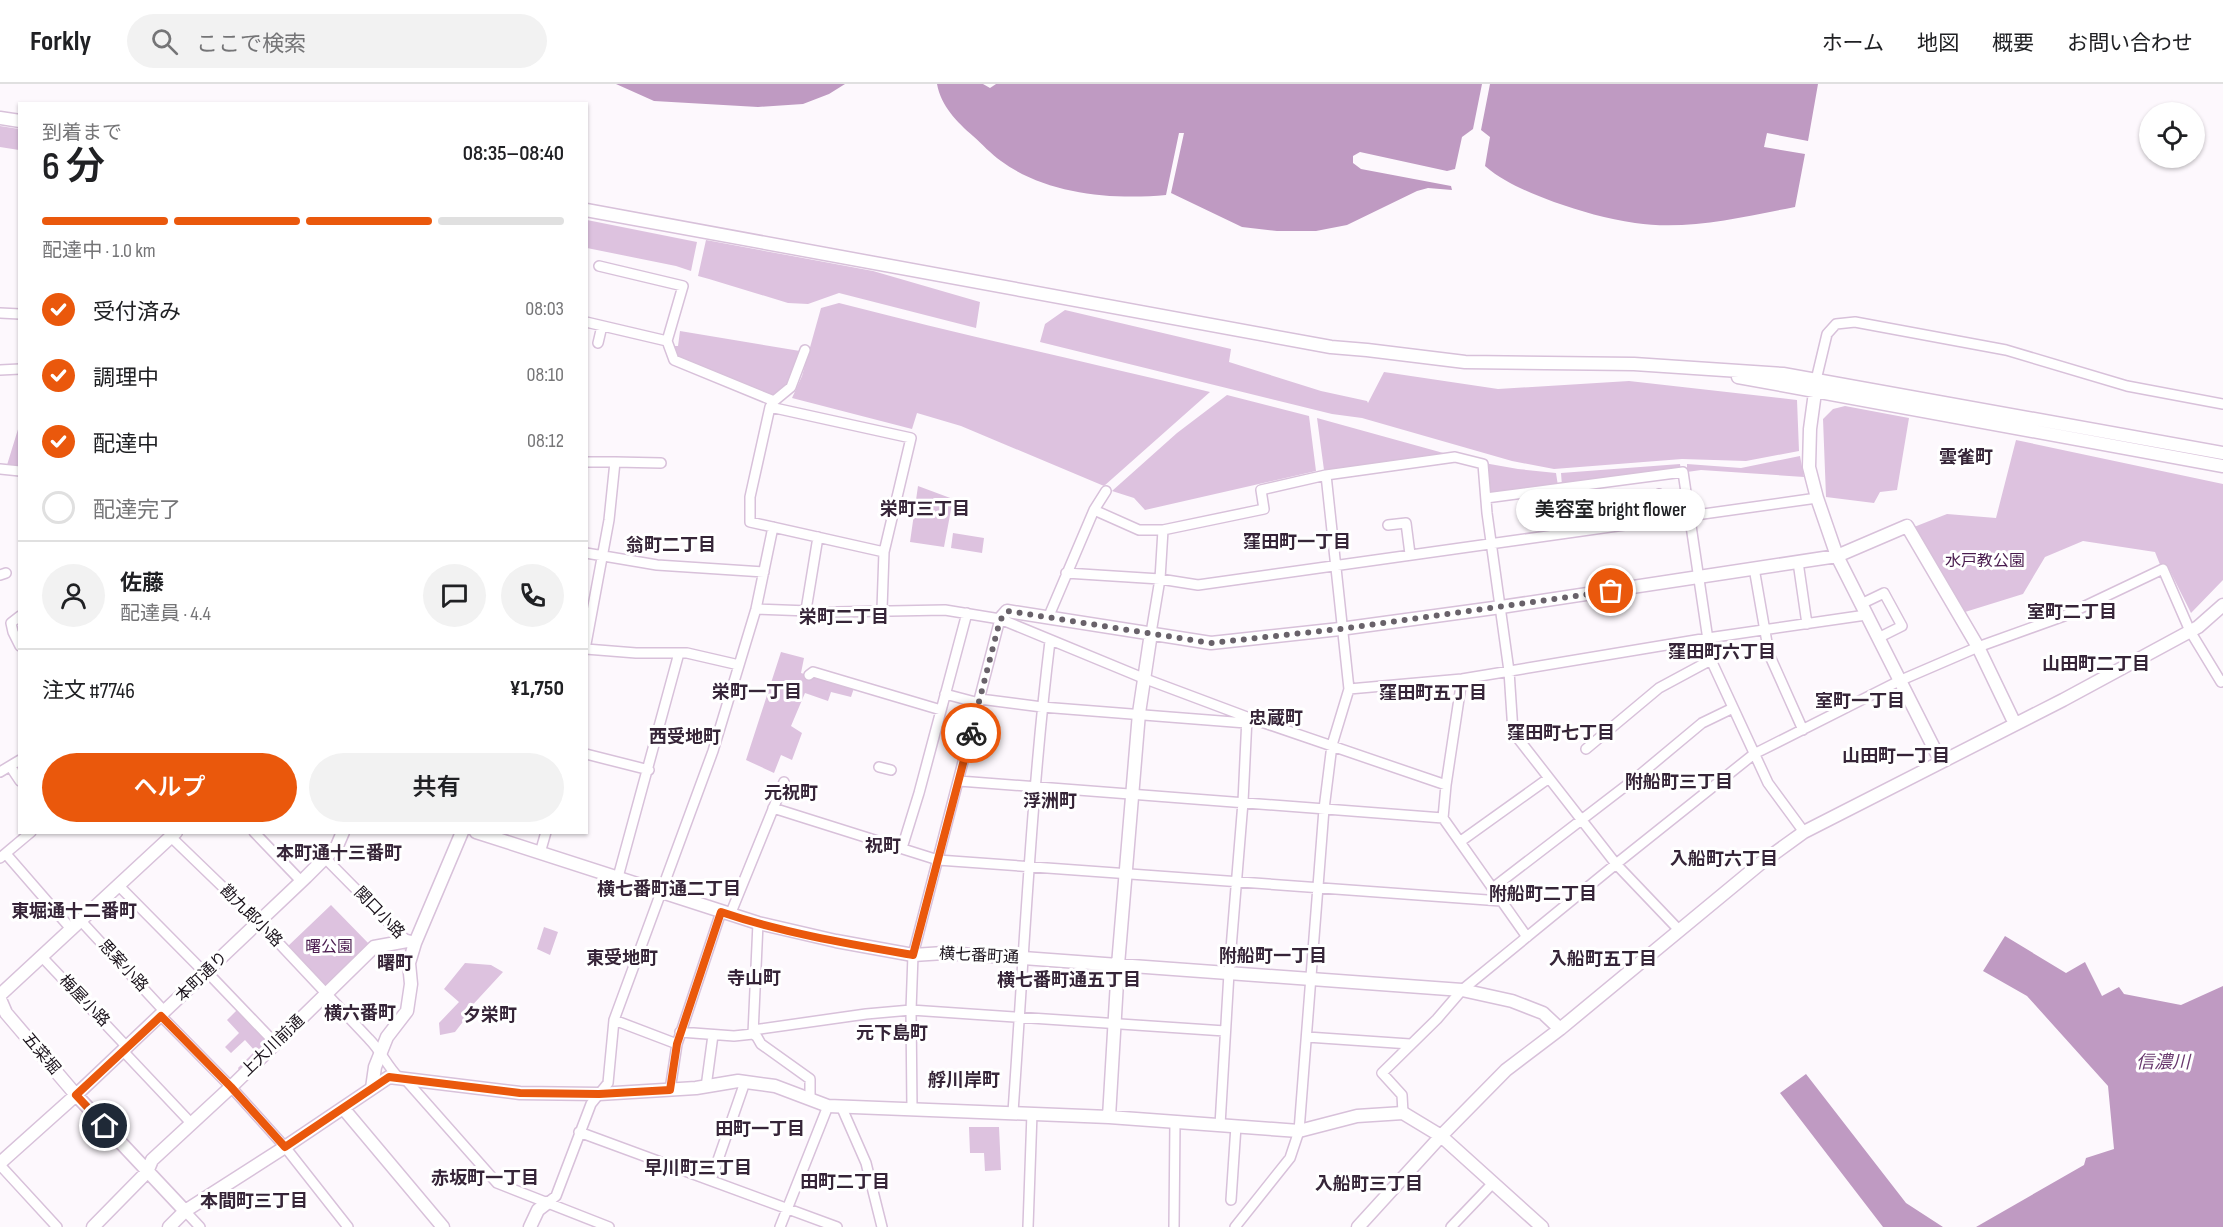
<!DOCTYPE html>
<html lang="ja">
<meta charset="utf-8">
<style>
body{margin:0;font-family:"Sofia Sans Condensed","Noto Sans JP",sans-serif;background:#f2f2f2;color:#202124;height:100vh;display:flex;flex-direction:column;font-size:22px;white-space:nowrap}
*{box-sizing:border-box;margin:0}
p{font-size:20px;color:#757577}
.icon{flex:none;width:33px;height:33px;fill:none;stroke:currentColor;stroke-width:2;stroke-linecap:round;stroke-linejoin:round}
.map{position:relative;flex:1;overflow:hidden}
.sheet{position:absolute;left:18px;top:18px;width:570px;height:732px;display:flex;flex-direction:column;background:#fff;border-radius:0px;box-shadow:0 2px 4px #0004}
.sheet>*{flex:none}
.fabs{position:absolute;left:2139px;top:18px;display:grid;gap:12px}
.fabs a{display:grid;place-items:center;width:66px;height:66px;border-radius:50%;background:#fff;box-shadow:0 2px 4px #0004;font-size:30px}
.pin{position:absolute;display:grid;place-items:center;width:51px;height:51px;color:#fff;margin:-26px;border:3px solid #fff;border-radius:50%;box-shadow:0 2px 6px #0007}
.courier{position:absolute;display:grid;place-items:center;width:60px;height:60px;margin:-30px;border:4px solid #ea580c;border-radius:50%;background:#fff;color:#222;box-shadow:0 2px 8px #0007}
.bubble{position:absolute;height:42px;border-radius:21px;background:#fff;box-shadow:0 2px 4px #0004;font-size:20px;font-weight:600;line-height:42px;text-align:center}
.overview em{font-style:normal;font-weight:600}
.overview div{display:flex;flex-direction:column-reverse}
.overview{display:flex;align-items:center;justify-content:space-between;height:102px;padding:0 24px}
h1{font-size:39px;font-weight:600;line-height:45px}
.bar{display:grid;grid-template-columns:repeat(4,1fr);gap:9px 6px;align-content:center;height:72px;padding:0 24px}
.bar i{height:8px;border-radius:4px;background:#e0e0e0}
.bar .current{background:#ea580c}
.bar p{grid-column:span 4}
.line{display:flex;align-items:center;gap:15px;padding:0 24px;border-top:2px solid #e0e0e0}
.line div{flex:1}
.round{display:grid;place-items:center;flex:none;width:63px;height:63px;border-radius:32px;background:#f2f2f2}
ol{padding:0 24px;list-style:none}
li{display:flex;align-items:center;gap:18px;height:66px}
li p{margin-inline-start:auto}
li .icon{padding:6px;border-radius:50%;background:#ea580c;color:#fff;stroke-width:4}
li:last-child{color:#757577}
li i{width:33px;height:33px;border:3px solid #e0e0e0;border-radius:50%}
.action{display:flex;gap:12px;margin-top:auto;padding:12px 24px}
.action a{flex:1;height:69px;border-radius:36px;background:#ea580c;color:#fff;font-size:24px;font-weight:600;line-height:69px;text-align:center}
.action a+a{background:#f2f2f2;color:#202124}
header{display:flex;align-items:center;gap:36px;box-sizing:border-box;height:84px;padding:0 30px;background:#fff;border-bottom:2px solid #e0e0e0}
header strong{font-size:28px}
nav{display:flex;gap:33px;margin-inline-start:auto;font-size:21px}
.search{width:420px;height:54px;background:#f2f2f2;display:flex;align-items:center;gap:15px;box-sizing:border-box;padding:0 21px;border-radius:33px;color:#757577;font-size:22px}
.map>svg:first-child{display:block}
.green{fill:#ddc2df}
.water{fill:#bf9ac2}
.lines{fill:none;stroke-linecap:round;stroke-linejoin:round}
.minor-casing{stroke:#d8c1da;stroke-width:12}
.tertiary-casing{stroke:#d8c1da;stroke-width:15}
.minor{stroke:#fff;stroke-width:9}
.tertiary{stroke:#fff;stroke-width:12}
.done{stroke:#69626a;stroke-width:6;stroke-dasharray:0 10.8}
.route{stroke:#ea580c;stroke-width:8}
.labels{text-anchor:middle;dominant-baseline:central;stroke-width:6;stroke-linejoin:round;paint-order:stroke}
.park-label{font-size:16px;fill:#491b4e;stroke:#fff}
.street-label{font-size:16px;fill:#1a121b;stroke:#fff}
.neighbourhood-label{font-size:18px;font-weight:bold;fill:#362538;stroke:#fff}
.water-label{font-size:18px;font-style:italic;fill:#6a3a6f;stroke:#fff}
</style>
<header>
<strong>Forkly</strong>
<div class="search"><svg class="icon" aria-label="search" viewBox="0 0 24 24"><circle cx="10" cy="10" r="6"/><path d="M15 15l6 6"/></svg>ここで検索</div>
<nav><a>ホーム</a><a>地図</a><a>概要</a><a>お問い合わせ</a></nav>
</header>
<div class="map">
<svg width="2223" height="1143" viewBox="0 0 2223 1143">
<rect width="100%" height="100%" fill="#fdf8fd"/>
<path class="green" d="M0,42L19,45V66L0,63Z
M587,136L697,158L691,187L676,182L587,164Z
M706,156L873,187L980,218L976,244L839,209L808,220L788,219L709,195L698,192Z
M839,219C962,251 1087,278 1210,308L1104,402L961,342L917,329L912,345L792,314L802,292L821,224Z
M1065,226L1231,265L1229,278L1321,307L1367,317L1368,319L1384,288L1498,305L1629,297L1797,316L1799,367L1746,377L1682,375L1554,385L1512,377L1362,334L1332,330L1040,258L1045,240Z
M680,247L800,267L789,300L773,312L679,274L673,262H678Z
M1227,311L1309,332L1316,387L1145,426L1134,414L1112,407L1177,349Z
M1845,322L1909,334L1897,406L1880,408L1874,419L1826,413L1823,335L1833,325Z
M1317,334L1447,370L1324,386Z
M19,342V384L7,381Z
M2016,356L2223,400V496L2191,529L2168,483H2161L2155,468L2083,457L2045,473L2023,510L1965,528L1914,443L1947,430L1996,434Z
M1800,372L1804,393L1701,386L1687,388V380L1741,384Z
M1484,379L1518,385L1556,389L1558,402L1490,410Z
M1680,380L1681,387L1562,402L1561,389Z
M918,402L953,415L944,463L910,458Z
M953,449L984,454L982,469L951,464Z
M781,568L804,574L801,589L854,604L851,613L831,608L828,617L805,609L791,642L802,649L792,676L781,671L774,689L746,676Z
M331,821L371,862L327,904L287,863Z
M544,843L558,848L550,871L537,865Z
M465,879L491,881L503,888L467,927L469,930L455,948L440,951L439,939L459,918L444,905Z
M239,924L270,957L239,986L238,984L255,967L245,956L231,969L225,963L239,949L227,936Z
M969,1043H999L1001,1086L985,1087L984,1069H970Z"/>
<path class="water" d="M616,0H845L829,10L803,20L758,23L654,17Z
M937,0H983L990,4L996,0H1482L1473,45L1462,53L1455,85L1447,87L1360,68L1353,72V79L1361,85L1451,102L1452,106L1428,104L1417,107L1347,141L1316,147H1277L1242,143L1171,109L1184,49H1179L1166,111C1111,116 1046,110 1001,77C991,70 982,60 973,52C957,38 941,22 937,0Z
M1490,0H1818L1808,57L1767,49L1764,63L1805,70L1795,123C1742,133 1688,147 1635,139C1607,135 1580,127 1554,118C1529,108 1506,100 1485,82L1490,53L1481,46Z
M2005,852L2066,889L2085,878L2102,912L2119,903L2124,910L2181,921L2223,902V1143H1976L2084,1081L2086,1074L2114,1065L2108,1002L2027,912L1983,887Z
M1806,990L1906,1119L1943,1143H1883L1780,1009Z"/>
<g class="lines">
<g class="minor-casing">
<path id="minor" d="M599,182L683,202L667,257L674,276L774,317
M0,229L20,230
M586,238L667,257
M598,259L602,242
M805,266L791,303L774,317L770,323L750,413V438L884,468
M0,286L20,285
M1816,296L1827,250L1836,240L1855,238L2006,266L2127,302L2223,320
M770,323L911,354L884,468L882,525
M586,378H615L609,436L586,560
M615,378L661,379
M0,385L20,387
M1659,410L1662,436
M1486,414L1683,388L1711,576L1768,699L1804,748
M1094,426L1139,446H1163L1264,425L1261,406L1326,391L1455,373L1483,380L1487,429L1509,587L1513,648L1616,780L1679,846
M1388,441L1406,439L1410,470
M586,469L657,481L764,488
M1798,478L1807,540
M1754,484L1769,570L1803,646
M1066,489L1160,495L1198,501L1817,414
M0,491L6,489
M1861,520L1884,509L1902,542L1878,554
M756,525L836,528L945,526L1000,535L1143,594L1247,633L1446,701
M806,526L818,453
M20,532L11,539L13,548L20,562
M1048,534L1094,426L1106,407
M1151,549L1160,495L1163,446
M586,565L636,569H687L739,581
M809,591L813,588L941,626
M1462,595L1446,701L1443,734L1527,853
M1349,605L1462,595L1708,554L1866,531
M945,610L979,619
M980,615L1042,623L1246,639
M1586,665L1659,604L1711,576
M586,670L649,686
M10,682L20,697
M879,683L891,686
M0,688L20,676
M959,697L1443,734
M773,724L938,776L1501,817
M254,748L301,797
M171,753L259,838L369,955C381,967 387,982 399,994
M1461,757L1549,694
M902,764L919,709L967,529
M540,769L546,748
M6,770L72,846
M0,774L31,748
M325,774L407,857
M618,793L679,569
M119,802L205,889L207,888L276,960
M1494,803L1636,694L1702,639L1733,624
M730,831L784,698
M81,837L165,928L161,932L164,935L231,1003L285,1063L348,1143
M42,873L127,963L123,967L191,1039
M614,936L677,960
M753,946L866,930L911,926L1225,947
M680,948L734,952L753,950L757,953L761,960L810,995V1015
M753,950L758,839
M1307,953L1410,960
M405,995L497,1099L609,1143
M706,1003L713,951
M670,1006L677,960L721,828
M841,1022L866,1079L882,1143
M912,1024L911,926L913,871L1000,535
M1013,1028C1024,871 1031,713 1050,557
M1403,1029L1402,1011L1382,989L1437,935L1462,906L1616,780L1754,670L1899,597L1978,563L2064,532L2163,485L2190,547L2221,598L2223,597
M1220,1041L1229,889L1243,718L1247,633
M579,1048L837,1143
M0,1081L57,1143
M711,1096L745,998
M1231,1116L1236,1042
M547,1119L556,1112L591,1020L608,999L614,936L713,667L756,525L773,443
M185,1127L200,1143
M780,1143L828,1022
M1028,1143L1032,1029
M1174,1143L1175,1038
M1235,1143L1290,1074L1299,1047L1324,725L1332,661L1349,605L1326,391
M1451,1143L1493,1099"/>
</g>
<g class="tertiary-casing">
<path id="tertiary" d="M0,34L20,37
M586,126L1331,263L1367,266L1465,278L1634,280L1783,290L2223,369
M1738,293L2223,382
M1816,301L1810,345L1809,383L1817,414L1837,472L1941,678
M1000,535L1007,527L1211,559L1340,545L1501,523L1837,472L1907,442L1978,563L2015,640
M476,748L758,839L836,857L913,871L944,869L1023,874L1462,906L1512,917L1543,929L1560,945
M0,911L176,748
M0,915L6,929L76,1011L185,1127
M372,1004L375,983L387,953L407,927L411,900L409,879L415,859L462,748
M343,1024L443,1143
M1109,1033L1118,881L1139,629L1151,549
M0,1079L76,1011L306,793L337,762L343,748
M93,1143L147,1088L152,1076L231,1003L374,863L407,857L415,859
M169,1143L185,1127L285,1063L389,993L520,1009L599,1010L696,1004L738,997L775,1002L828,1022L1109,1033L1299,1047L1357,1032L1403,1029L1441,1052L1542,1143
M530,1143L538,1126L547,1119
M1358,1143L1441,1052L1506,986L1560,945L1761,779L1804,748L2063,616L2198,543L2223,521"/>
</g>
<use href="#minor" class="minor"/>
<use href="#tertiary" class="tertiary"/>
</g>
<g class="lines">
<path class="done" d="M971,649L1000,536L1008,527L1211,559L1340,545L1611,507"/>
<path class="route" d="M105,1042L76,1011L161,932L231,1003L285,1063L389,993L520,1009L599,1010L670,1006L677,960L721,828C783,849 849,860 913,871L971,649"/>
</g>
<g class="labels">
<g class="park-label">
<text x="1985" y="477">水戸教公園</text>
<text x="329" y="863">曙公園</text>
</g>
<g class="street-label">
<text transform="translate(379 829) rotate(46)">関口小路</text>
<text transform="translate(251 832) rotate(45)">勘九郎小路</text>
<text transform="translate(979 872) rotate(3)">横七番町通</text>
<text transform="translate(123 882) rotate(47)">思案小路</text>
<text transform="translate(202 893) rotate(-44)">本町通り</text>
<text transform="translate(84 917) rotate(46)">梅屋小路</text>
<text transform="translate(273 962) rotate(-44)">上大川前通</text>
<text transform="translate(41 970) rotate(50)">五菜堀</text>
</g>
<g class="neighbourhood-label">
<text x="1966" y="373">雲雀町</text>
<text x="925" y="425">栄町三丁目</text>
<text x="1297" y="458">窪田町一丁目</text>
<text x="671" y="461">翁町二丁目</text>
<text x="2072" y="528">室町二丁目</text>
<text x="844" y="533">栄町二丁目</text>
<text x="1722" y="568">窪田町六丁目</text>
<text x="2096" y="580">山田町二丁目</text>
<text x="757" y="608">栄町一丁目</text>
<text x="1433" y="609">窪田町五丁目</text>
<text x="1860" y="617">室町一丁目</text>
<text x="1276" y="634">忠蔵町</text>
<text x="1561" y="649">窪田町七丁目</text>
<text x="685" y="653">西受地町</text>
<text x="1896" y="672">山田町一丁目</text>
<text x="1679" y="698">附船町三丁目</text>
<text x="791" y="709">元祝町</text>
<text x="1050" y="717">浮洲町</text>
<text x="883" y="762">祝町</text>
<text x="339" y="769">本町通十三番町</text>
<text x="1724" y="775">入船町六丁目</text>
<text x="669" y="805">横七番町通二丁目</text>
<text x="1543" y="810">附船町二丁目</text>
<text x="74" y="827">東堀通十二番町</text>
<text x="1273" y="872">附船町一丁目</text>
<text x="622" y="874">東受地町</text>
<text x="1603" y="875">入船町五丁目</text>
<text x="395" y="879">曙町</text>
<text x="754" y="894">寺山町</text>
<text x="1069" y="896">横七番町通五丁目</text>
<text x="360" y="929">横六番町</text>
<text x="490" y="931">夕栄町</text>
<text x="892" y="949">元下島町</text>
<text x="964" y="996">艀川岸町</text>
<text x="760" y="1045">田町一丁目</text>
<text x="698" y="1084">早川町三丁目</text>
<text x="485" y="1094">赤坂町一丁目</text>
<text x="845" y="1098">田町二丁目</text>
<text x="1369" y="1100">入船町三丁目</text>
<text x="254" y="1117">本間町三丁目</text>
</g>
<g class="water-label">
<text x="2163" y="978">信濃川</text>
</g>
</g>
</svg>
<div class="fabs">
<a><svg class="icon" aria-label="locate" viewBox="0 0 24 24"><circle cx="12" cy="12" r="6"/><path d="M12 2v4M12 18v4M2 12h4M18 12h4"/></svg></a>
</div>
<div class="pin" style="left:1611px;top:507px;background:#ea580c"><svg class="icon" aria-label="bag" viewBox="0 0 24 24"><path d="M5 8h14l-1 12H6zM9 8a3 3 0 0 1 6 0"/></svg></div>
<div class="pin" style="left:105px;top:1042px;background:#1f2937"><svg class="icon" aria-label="home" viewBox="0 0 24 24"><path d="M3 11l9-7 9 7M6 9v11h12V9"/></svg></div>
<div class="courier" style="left:971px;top:649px"><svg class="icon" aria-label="bike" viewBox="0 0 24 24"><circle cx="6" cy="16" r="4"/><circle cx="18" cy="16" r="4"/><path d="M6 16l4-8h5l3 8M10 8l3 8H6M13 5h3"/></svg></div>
<div class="bubble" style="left:1516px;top:405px;width:189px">美容室 bright flower</div>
<section class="sheet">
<div class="overview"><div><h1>6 分</h1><p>到着まで</p></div><em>08:35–08:40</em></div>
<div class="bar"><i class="current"></i><i class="current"></i><i class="current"></i><i></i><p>配達中 · 1.0 km</p></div>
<ol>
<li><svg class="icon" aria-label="check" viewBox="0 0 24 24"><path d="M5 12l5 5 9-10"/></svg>受付済み<p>08:03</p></li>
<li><svg class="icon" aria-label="check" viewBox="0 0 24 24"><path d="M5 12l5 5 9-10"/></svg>調理中<p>08:10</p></li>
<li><svg class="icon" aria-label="check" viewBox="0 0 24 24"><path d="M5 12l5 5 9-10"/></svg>配達中<p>08:12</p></li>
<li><i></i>配達完了</li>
</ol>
<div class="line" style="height:108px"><a class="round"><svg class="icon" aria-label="person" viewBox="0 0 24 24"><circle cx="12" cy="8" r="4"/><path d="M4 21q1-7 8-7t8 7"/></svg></a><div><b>佐藤</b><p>配達員 · 4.4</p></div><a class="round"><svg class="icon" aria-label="chat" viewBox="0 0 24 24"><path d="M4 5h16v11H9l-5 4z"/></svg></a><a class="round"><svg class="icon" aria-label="phone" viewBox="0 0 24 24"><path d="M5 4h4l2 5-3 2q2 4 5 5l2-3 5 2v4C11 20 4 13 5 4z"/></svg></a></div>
<div class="line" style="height:78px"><div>注文 #7746</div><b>¥1,750</b></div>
<div class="action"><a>ヘルプ</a><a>共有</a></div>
</section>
</div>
